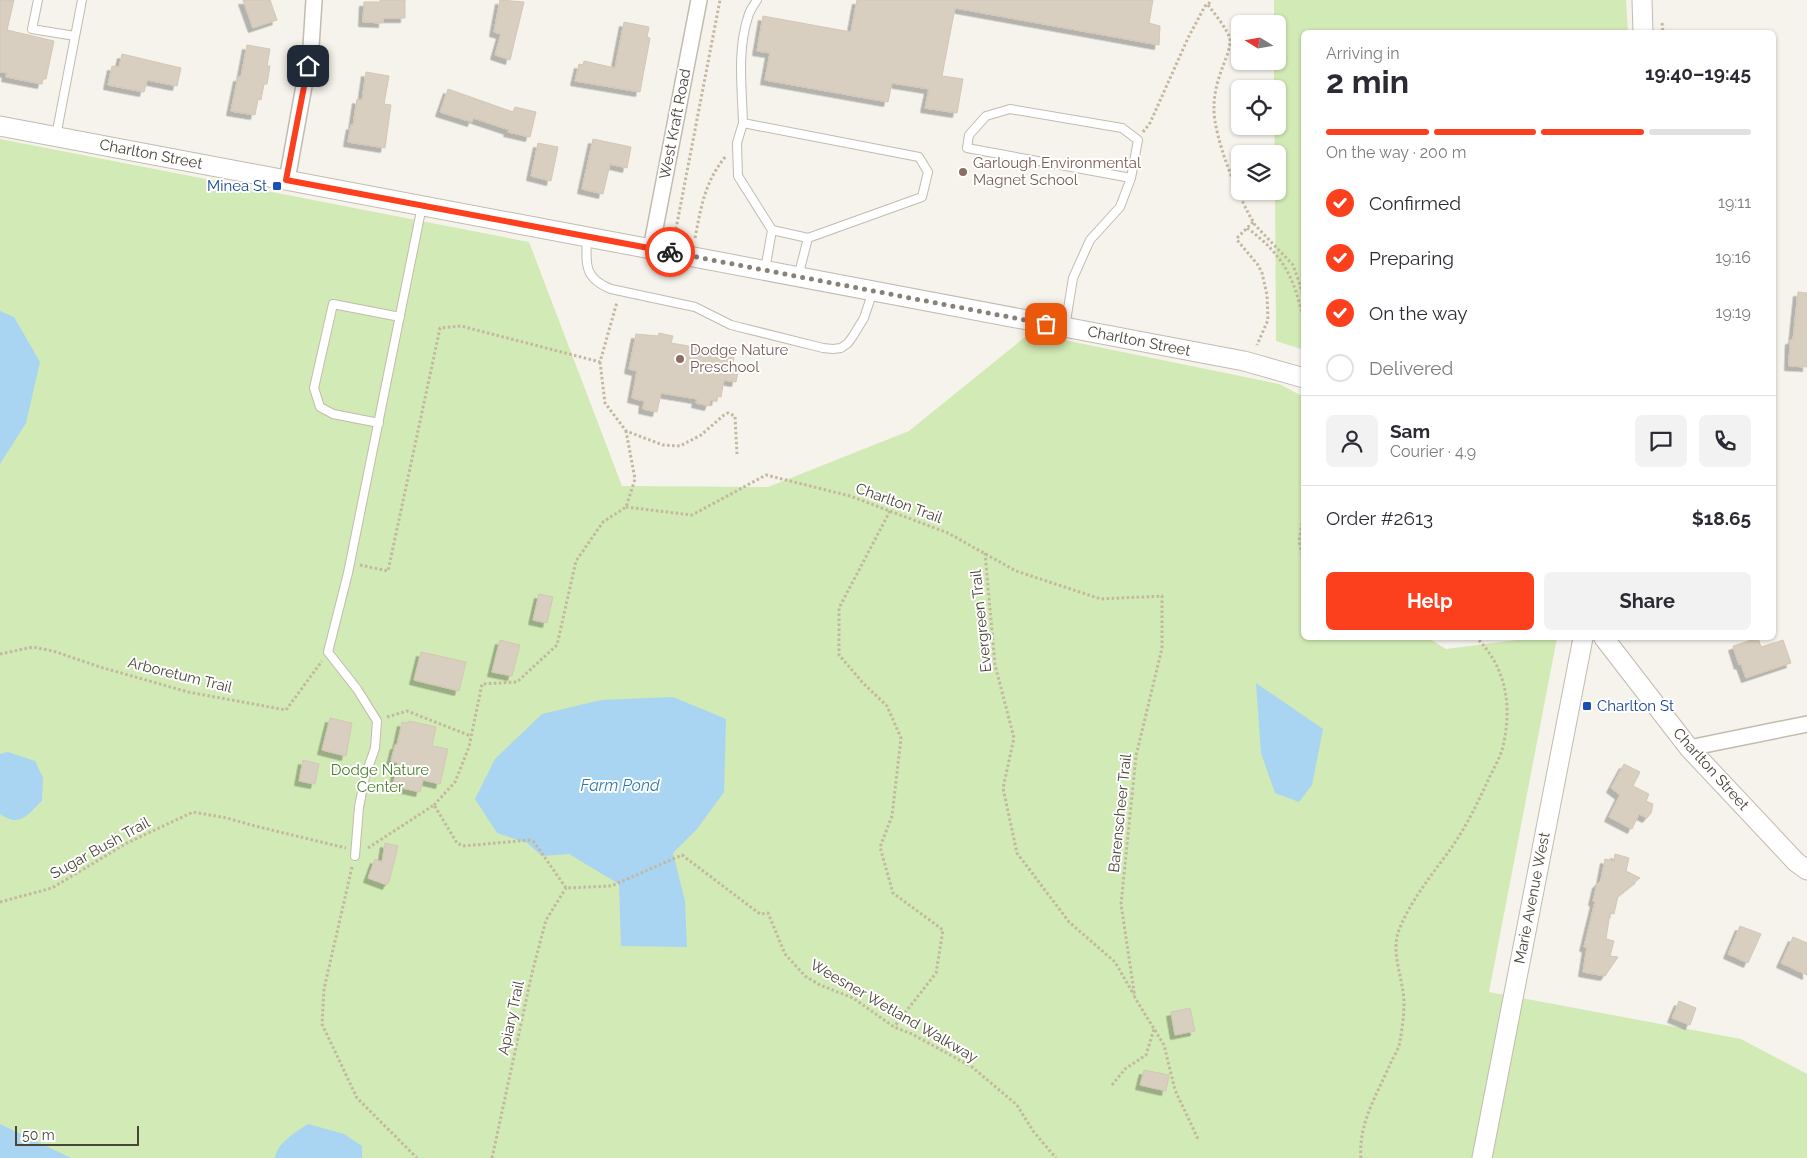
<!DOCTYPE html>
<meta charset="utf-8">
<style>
body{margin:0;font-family:Raleway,sans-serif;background:#f2f2f3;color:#2b2b33;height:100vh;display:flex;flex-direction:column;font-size:19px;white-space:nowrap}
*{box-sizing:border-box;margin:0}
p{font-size:16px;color:#7c7c81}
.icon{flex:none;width:28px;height:28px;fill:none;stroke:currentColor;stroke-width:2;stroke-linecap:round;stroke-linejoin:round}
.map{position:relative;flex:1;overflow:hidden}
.sheet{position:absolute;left:1301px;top:30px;width:475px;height:610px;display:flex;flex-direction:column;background:#fff;border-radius:8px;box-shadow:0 1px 4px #0004}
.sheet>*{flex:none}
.needle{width:32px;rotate:281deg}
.tools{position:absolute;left:1231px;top:15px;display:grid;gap:10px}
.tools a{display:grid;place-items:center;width:55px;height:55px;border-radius:8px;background:#fff;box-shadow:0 1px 4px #0004;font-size:25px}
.scale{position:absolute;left:15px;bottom:12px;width:124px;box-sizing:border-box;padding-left:5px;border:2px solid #4b4439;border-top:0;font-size:14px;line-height:18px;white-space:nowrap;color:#4b4439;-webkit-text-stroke:4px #fff;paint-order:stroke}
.pin{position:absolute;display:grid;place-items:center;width:42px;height:42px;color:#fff;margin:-21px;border-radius:10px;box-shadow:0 2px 8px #0006}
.courier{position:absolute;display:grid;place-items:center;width:50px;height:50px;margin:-25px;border:4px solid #fc3f1d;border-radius:50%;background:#fff;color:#222;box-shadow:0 1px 6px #0007}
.head em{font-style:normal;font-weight:700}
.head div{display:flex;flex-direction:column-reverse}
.head{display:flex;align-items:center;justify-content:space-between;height:85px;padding:0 25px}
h1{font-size:32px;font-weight:700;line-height:38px}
.bar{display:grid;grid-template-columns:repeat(4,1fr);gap:8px 5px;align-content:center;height:60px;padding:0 25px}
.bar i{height:6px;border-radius:4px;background:#e1e1e2}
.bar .active{background:#fc3f1d}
.bar p{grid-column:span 4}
.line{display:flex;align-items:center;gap:12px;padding:0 25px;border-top:1px solid #e1e1e2}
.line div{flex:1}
.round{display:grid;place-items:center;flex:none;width:52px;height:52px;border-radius:8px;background:#f2f2f3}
ol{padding:0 25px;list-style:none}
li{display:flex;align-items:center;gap:15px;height:55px}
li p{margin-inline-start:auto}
li .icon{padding:5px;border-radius:50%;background:#fc3f1d;color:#fff;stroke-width:4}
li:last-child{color:#7c7c81}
li i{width:28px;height:28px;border:2px solid #e1e1e2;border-radius:50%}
.cta{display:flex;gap:10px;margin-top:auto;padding:10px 25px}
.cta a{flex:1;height:58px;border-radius:8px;background:#fc3f1d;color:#fff;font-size:20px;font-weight:700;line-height:58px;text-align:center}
.cta a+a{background:#f2f2f3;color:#2b2b33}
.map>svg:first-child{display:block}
.green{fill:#d2eab5}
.water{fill:#a9d4f2}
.building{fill:#d8cfc1;stroke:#d3c7b4;filter:url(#shadow)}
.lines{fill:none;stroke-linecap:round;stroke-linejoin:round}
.service-casing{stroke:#c2bbae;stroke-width:10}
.minor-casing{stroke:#c2bbae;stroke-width:18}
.tertiary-casing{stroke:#c2bbae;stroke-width:21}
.path{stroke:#c4b79f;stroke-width:3;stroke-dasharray:2.5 2.5;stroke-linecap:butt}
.service{stroke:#fff;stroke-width:8}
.minor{stroke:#fff;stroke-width:15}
.tertiary{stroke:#fff;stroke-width:19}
.done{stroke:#878178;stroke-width:5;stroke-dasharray:0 9}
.route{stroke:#fc3f1d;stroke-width:6}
.education-dot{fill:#8d6e63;stroke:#fff;stroke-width:2}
.transit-dot{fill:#1a4fb4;stroke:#fff;stroke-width:2}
.labels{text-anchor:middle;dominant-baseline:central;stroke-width:4;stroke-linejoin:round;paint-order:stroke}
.street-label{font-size:15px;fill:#4b4439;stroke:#fff}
.education-label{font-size:15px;fill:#785e54;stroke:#fff;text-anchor:start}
.transit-label{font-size:15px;fill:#164399;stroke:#fff;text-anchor:end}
.park-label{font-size:15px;fill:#4a7f2a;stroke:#fff}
.water-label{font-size:16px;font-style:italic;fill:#2e7ab2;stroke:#fff}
</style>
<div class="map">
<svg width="1807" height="1158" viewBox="0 0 1807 1158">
<defs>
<filter id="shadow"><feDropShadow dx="-4.5" dy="4.5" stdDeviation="0" flood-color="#0004"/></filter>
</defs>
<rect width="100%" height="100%" fill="#f6f3ec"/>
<path class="green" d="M1274,0H1626L1628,32H1304V350L1276,341L1275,191H1278V154H1275L1274,126H1278V89H1274V61H1278V24H1274Z
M0,139L529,242L622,486L768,487L909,431L1030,333L1279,384L1304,397V638H1428L1446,649L1531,638H1557L1489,992L1741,1039L1807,1074V1158H0Z"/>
<path class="water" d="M0,311L14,317L40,362L26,423L0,464Z
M1256,683L1323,729L1312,785L1299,802L1275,793L1261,753Z
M673,697L726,719L724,792L697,829L673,853L685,901L687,947L621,946L619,884L569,854L542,856L527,843L497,833L475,799L495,759L542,714L601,700Z
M8,752L35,761L43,778L42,801C27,815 20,828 0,814V754Z
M0,1124L71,1158H0Z
M308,1124L344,1134L362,1146V1158H275C277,1143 296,1132 308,1124Z"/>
<path class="building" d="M0,0H14L7,30L54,41L46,79H43L42,84L6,77L7,73L0,72Z
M243,0H270L277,20L253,28Z
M380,0H405V18H383V23L363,22L364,2H380Z
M500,0L524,2L510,60L495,55L501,34L494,32Z
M857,0H1153L1149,23L1160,26L1159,45L955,8L942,76L963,79L957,113L925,108L929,89L892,83L888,102L765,80L770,53L757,51L763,16L851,32Z
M624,22L649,27L647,37L650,38L640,92L575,81L579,64L583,65L584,61L615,68Z
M247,45L270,49L267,66H270L267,84H264L261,100L258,99L255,115L231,111L238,77H241Z
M122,54L181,68L177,86L147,80L144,92L108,85L112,66L119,67Z
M366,72L389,76L384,104L391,105L385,148L348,142L351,125L353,126L357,99L362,100Z
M448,89L513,112L515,107L536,112L530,137L508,132L509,130L473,118L472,122L440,112Z
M593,139L631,147L627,168L610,164L603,194L582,189Z
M538,143L558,147L551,181L531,176Z
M1798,292L1807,293V367L1789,366L1790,340H1793Z
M659,333L673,336L671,343L729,353L728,357L734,358L732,366L739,367L736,382L724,380L721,397L717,396L716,401L711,400L709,406L696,403L697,399L661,393L657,412L643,409L644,401L632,398L637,371L629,369L636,334L658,336Z
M539,594L553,597L547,623L533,620Z
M1758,638L1761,647L1783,640L1791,663L1746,678L1741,664L1739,665L1733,646Z
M500,640L520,645L512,676L492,672Z
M421,652L466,662L459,691L414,680Z
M330,718L352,723L346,756L322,750Z
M409,721L436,727L432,746L448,749L440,784L423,780L420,792L393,786L398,763L391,761L395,745H397L402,722L408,723Z
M303,760L319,764L315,784L299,781Z
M1624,764L1640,772L1633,786L1649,794L1646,801L1653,804L1651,813L1647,818L1639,814L1632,829L1609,817L1620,795L1611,788Z
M385,843L398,846L389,882H388L387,885L368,878L375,859L382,862Z
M1615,854L1629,858L1626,871L1640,878L1618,896L1614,914L1610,913L1606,939L1614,941L1610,956L1618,957L1605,976L1583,972L1587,947H1584L1595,902L1593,901L1597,884L1601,880L1605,859L1614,861Z
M1740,926L1761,934L1748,963L1728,954Z
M1793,937L1807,943V975L1781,963Z
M1679,1001L1696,1008L1690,1025L1672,1018Z
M1190,1008L1195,1031L1175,1035L1171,1012Z
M1144,1070L1169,1075L1166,1091L1140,1085Z"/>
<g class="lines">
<g class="service-casing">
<path id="service" d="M38,0L32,29L75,36
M743,123C742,89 737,50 748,17C749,11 754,5 757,0
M56,136L82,0
M587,237C586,263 583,278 611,289L695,307L731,325L823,348L833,349L841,348L848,343L853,336L864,318L873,291
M765,270L772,230L738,176L737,143L743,123L919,157L928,172L922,197L808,238L772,230
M798,277L808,238
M1065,327L1073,278L1090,240L1120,207L1131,178L1138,140L1122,128L1010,109L986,116L969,135L967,148L1131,178
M379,423L333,414L320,407L314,388L333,304L400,317
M355,856L359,807L365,777L375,748L377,721L357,689L328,652L348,573L422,206"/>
</g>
<g class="minor-casing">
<path id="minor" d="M287,180L311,47L314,0
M651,249L699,0
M1689,748L1807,724"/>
</g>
<g class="tertiary-casing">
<path id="tertiary" d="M1642,0L1643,32
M0,126L1244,361L1304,378
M1604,638L1689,748L1796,862L1807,870
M1482,1158L1583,638"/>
</g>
<path class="path" d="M1208,5C1214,13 1229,31 1230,40C1230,49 1226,58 1223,66C1218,79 1214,93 1214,107C1213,137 1239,199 1255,225L1293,265L1298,279L1304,299
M1662,23L1663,32
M1143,132L1150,123L1188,38L1205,6L1208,5L1211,0
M1253,222L1238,237L1237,240L1258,265L1262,273L1267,295L1268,320L1257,345
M1247,228C1284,255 1295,279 1304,323
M675,234L720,0
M695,238C701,207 705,181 726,156
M600,362L605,403L626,431L663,445L680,446L701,435L724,415L728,413L735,416L737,454
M626,507L692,515L766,475L850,496L948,533L1016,571L1101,599L1162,596V648L1136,756L1121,904L1135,998L1164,1045L1175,1090L1199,1141
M890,511L839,608V655L863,683L887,706L901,738L892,816L880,847L893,893L943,930L936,973L894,1027
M1304,513L1299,541L1304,561
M985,553L995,665L1014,738L1003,788L1017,853L1069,922L1115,962L1134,995
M360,565L388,571L440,328L461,326L600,362L617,302
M0,654L33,647L53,651L100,667L188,692L286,710L322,661
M387,717L407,711L471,736
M434,805L455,782L469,747L482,684L517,682L557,645L576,561L603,522L626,507L635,479L626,431
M368,848L434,805L457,843L463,846L529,840L534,842L566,888L611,886L682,855L760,914L768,913L785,954L805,976L820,985L853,998L894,1027L912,1034L972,1067L1017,1105L1033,1131L1056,1158
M352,867L324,989L322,1024L357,1098L417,1158
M0,902L52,888L127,843L193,812L227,818L251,825L346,848
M1112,1085L1125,1069L1146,1055L1154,1029
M492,1158L532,973L546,920L566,888
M1361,1158C1358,1123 1378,1093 1391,1062C1394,1056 1399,1049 1400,1041C1402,1029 1404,1016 1404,1004C1404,979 1390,954 1399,930C1410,901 1434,872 1452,847C1465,828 1475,808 1485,787C1490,775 1498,762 1502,750C1513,708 1507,669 1477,638"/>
<use href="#service" class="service"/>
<use href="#minor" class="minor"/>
<use href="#tertiary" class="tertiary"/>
</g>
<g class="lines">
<path class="done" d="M670,252L1046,324"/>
<path class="route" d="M308,66L286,180L670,252"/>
</g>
<g class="education-dot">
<circle cx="963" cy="172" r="5"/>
<circle cx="680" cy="359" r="5"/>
</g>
<g class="transit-dot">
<rect x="272" y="181" width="10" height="10" rx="2.5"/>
<rect x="1582" y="701" width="10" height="10" rx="2.5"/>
</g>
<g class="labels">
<g class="street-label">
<text transform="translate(675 124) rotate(-79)">West Kraft Road</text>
<text transform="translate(151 154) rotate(11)">Charlton Street</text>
<text transform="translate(1139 341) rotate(11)">Charlton Street</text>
<text transform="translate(899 503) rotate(20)">Charlton Trail</text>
<text transform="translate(981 621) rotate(-96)">Evergreen Trail</text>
<text transform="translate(180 675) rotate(14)">Arboretum Trail</text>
<text transform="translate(1711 769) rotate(48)">Charlton Street</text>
<text transform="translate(1120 813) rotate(-84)">Barenscheer Trail</text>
<text transform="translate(100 848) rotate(-29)">Sugar Bush Trail</text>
<text transform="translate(1532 898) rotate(-79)">Marie Avenue West</text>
<text transform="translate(894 1011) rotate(30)">Weesner Wetland Walkway</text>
<text transform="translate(511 1018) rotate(-78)">Apiary Trail</text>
</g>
<g class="education-label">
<text x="973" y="163">Garlough Environmental<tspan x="973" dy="17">Magnet School</tspan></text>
<text x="690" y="350">Dodge Nature<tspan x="690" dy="17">Preschool</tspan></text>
</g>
<g class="transit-label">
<text x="267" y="186">Minea St</text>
<text x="1597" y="706" text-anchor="start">Charlton St</text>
</g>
<g class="park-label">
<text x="380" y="770">Dodge Nature<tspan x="380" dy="17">Center</tspan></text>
</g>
<g class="water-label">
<text x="620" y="785">Farm Pond</text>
</g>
</g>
</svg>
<div class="tools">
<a><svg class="needle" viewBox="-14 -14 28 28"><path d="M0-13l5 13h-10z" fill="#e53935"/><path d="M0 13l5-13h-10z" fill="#7c7c81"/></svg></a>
<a><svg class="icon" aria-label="locate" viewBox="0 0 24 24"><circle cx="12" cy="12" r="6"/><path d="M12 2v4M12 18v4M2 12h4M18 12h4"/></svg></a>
<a><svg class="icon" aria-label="layers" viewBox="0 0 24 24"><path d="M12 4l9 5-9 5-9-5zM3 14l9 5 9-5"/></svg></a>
</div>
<div class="scale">50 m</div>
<div class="pin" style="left:1046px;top:324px;background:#ea580c"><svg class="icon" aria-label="bag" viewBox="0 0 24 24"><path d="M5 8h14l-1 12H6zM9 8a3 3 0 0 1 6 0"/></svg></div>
<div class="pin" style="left:308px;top:66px;background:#1f2937"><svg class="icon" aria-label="home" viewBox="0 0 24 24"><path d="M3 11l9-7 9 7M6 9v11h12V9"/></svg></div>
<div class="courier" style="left:670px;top:252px"><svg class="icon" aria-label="bike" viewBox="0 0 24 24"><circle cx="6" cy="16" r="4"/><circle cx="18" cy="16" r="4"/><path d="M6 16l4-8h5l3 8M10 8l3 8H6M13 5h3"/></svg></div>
<section class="sheet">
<div class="head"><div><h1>2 min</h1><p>Arriving in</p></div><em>19:40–19:45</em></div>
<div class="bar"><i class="active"></i><i class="active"></i><i class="active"></i><i></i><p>On the way · 200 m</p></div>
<ol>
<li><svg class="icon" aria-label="check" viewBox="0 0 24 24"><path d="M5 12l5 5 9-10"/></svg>Confirmed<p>19:11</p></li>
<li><svg class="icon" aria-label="check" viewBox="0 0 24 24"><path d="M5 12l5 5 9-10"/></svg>Preparing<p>19:16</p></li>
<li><svg class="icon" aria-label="check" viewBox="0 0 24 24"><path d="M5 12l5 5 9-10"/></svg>On the way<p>19:19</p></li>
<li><i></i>Delivered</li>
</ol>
<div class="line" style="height:90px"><a class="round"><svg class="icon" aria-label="person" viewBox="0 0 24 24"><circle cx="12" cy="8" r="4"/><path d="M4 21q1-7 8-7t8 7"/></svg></a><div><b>Sam</b><p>Courier · 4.9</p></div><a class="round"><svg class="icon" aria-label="chat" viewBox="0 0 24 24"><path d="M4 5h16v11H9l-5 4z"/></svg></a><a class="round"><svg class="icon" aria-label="phone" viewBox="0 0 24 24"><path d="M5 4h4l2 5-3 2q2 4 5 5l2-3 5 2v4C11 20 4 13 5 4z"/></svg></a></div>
<div class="line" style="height:65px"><div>Order #2613</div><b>$18.65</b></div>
<div class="cta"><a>Help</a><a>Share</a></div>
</section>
</div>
